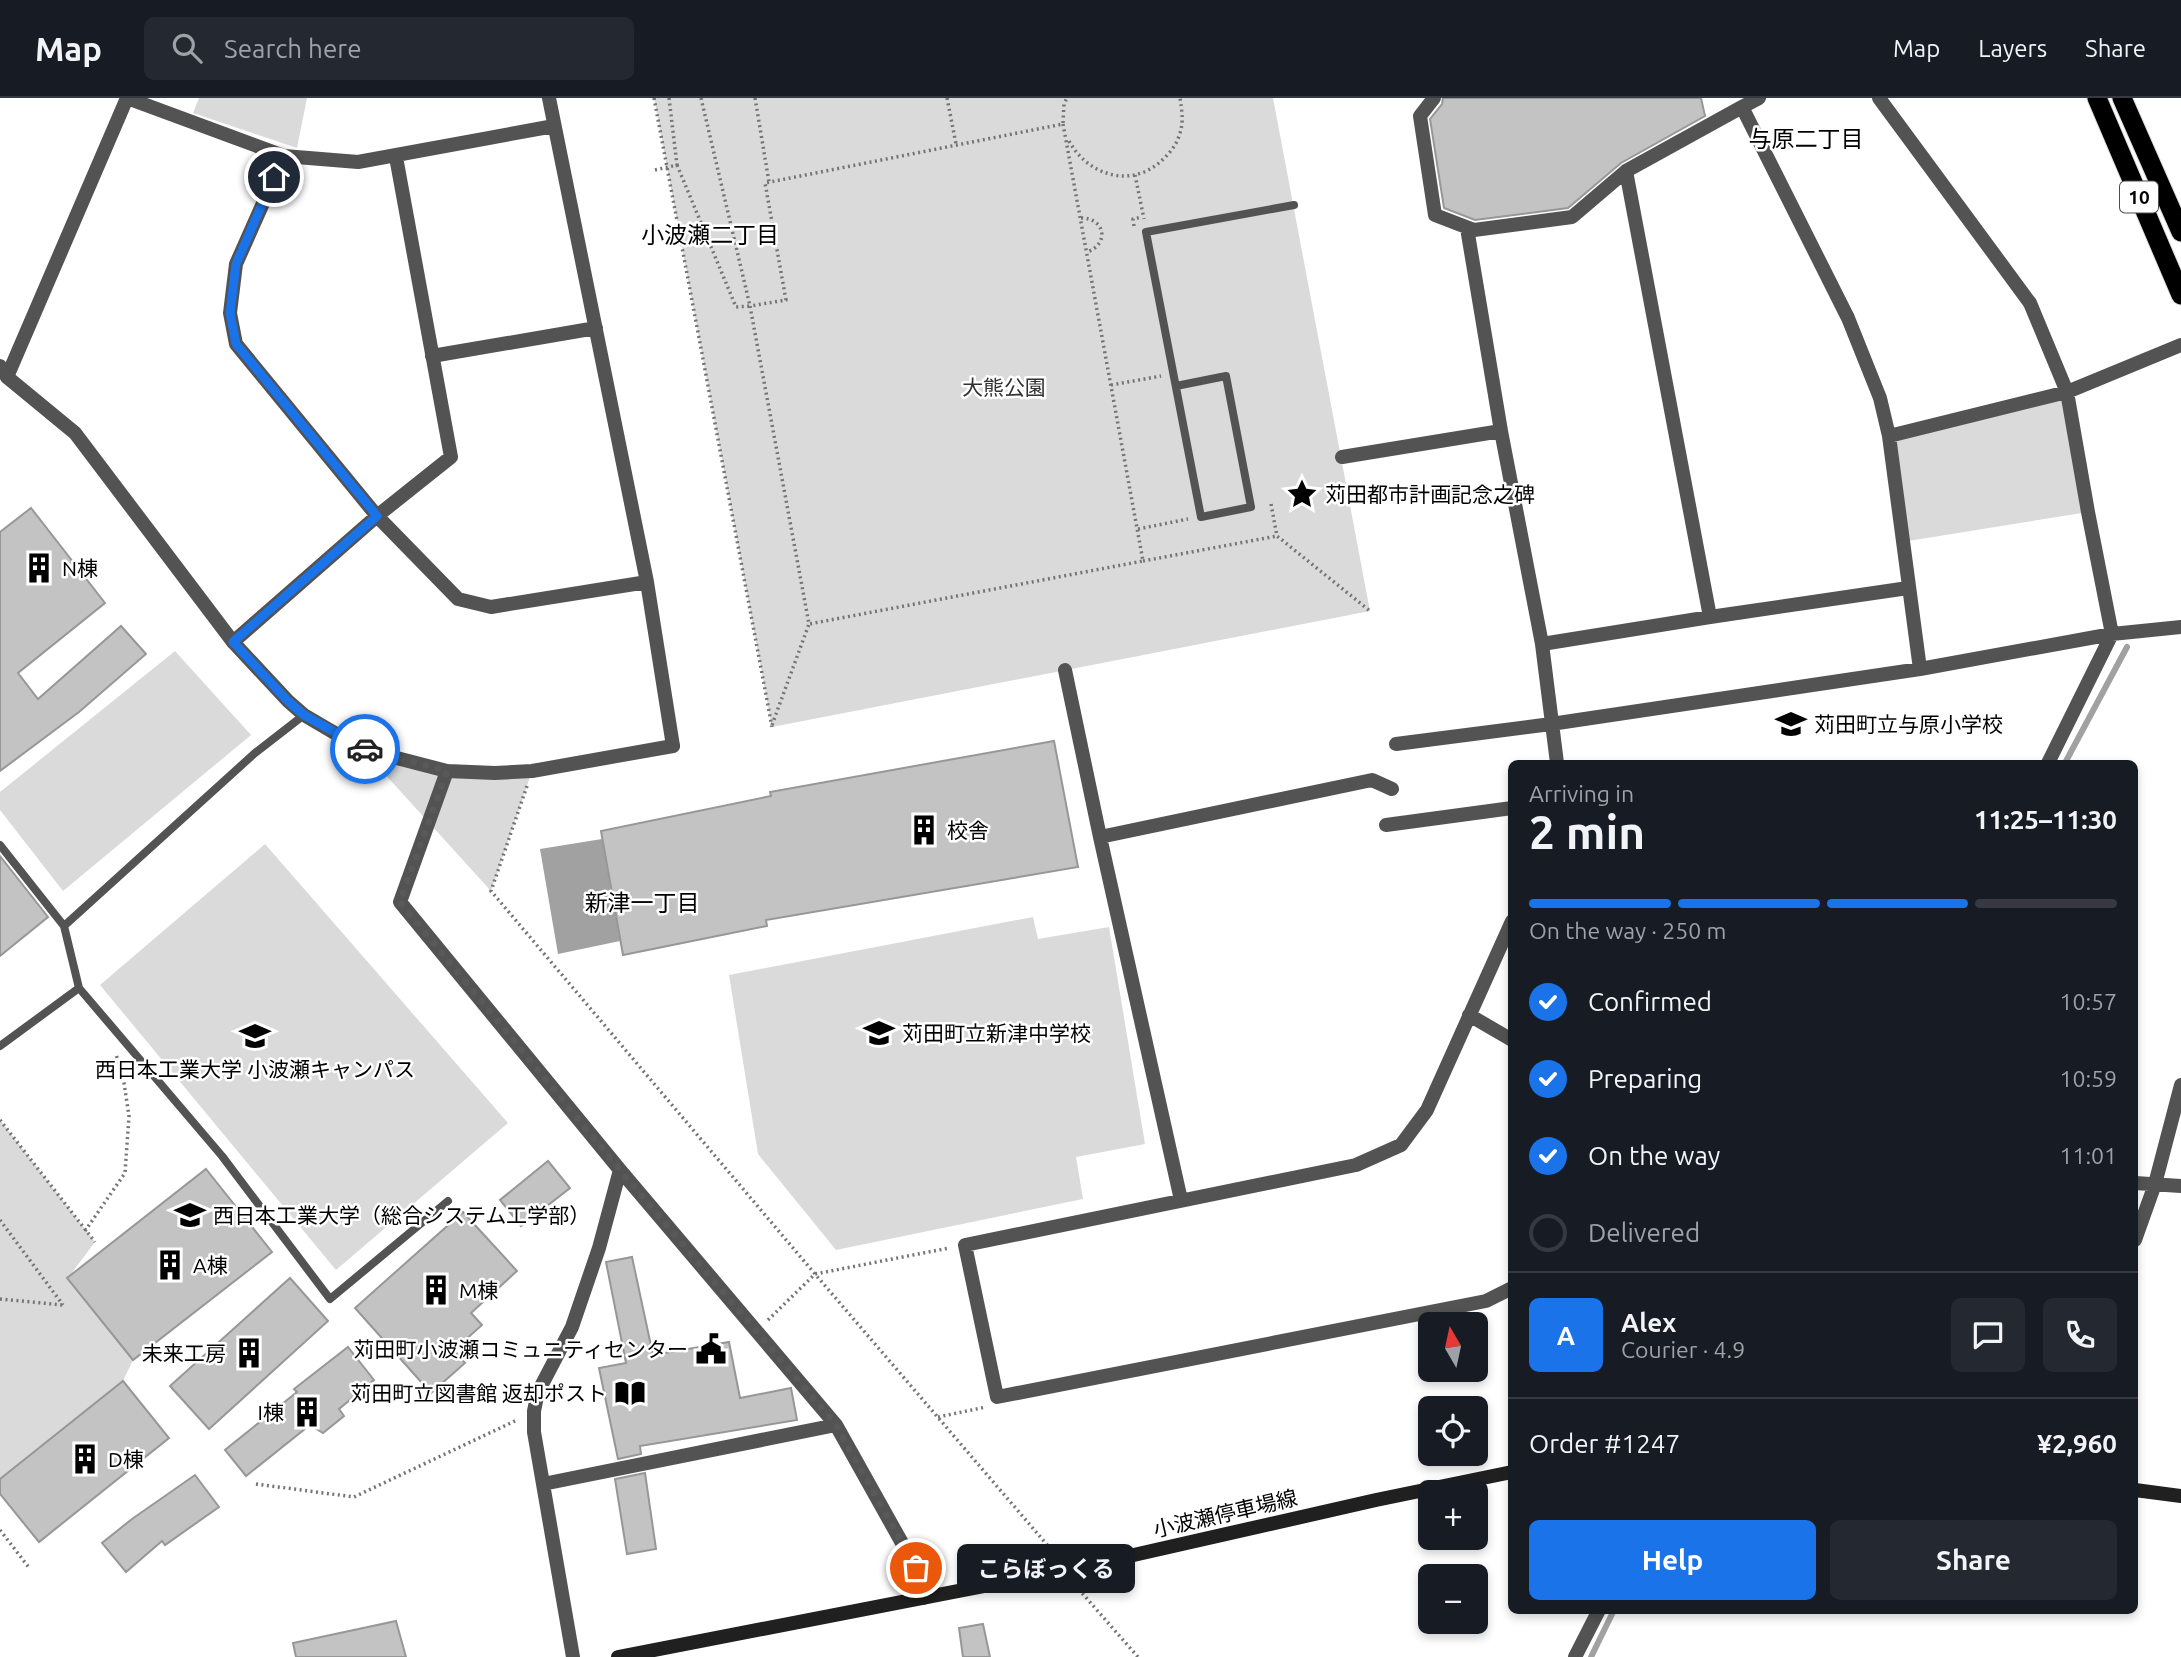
<!DOCTYPE html>
<meta charset="utf-8">
<style>
body{margin:0;font-family:Ubuntu,"Noto Sans JP",sans-serif;background:#242831;color:#f1f3f6;height:100vh;display:flex;flex-direction:column;font-size:26px;white-space:nowrap}
*{box-sizing:border-box;margin:0}
p{font-size:23px;color:#9ea1a6}
.icon{flex:none;width:38px;height:38px;fill:none;stroke:currentColor;stroke-width:2;stroke-linecap:round;stroke-linejoin:round}
.map{position:relative;flex:1;overflow:hidden}
.panel{position:absolute;left:1508px;top:662px;width:630px;height:854px;display:flex;flex-direction:column;background:#171b24;border-radius:10px;box-shadow:0 4px 10px #0003}
.panel>*{flex:none}
.needle{width:46px;rotate:351deg}
.tools{position:absolute;left:1418px;top:1214px;display:grid;gap:14px}
.tools a{display:grid;place-items:center;width:70px;height:70px;border-radius:10px;background:#171b24;box-shadow:0 4px 10px #0003;font-size:35px}
.pin{position:absolute;display:grid;place-items:center;width:60px;height:60px;color:#fff;margin:-30px;border:4px solid #fff;border-radius:50%;box-shadow:0 2px 7px #0007}
.courier{position:absolute;display:grid;place-items:center;width:70px;height:70px;margin:-35px;border:5px solid #1a73e8;border-radius:50%;background:#fff;color:#222;box-shadow:0 2px 9px #0007}
.bubble{position:absolute;height:49px;border-radius:10px;background:#171b24;box-shadow:0 4px 10px #0003;font-size:23px;font-weight:700;line-height:49px;text-align:center}
.headline em{font-style:normal;font-weight:700}
.headline div{display:flex;flex-direction:column-reverse}
.headline{display:flex;align-items:center;justify-content:space-between;height:119px;padding:0 21px}
h1{font-size:46px;font-weight:700;line-height:52px}
.bar{display:grid;grid-template-columns:repeat(4,1fr);gap:10px 7px;align-content:center;height:84px;padding:0 21px}
.bar i{height:9px;border-radius:5px;background:#363941}
.bar .current{background:#1a73e8}
.bar p{grid-column:span 4}
.line{display:flex;align-items:center;gap:18px;padding:0 21px;border-top:2px solid #363941}
.line div{flex:1}
.round{display:grid;place-items:center;flex:none;width:74px;height:74px;border-radius:10px;background:#242831}
ol{padding:0 21px;list-style:none}
li{display:flex;align-items:center;gap:21px;height:77px}
li p{margin-inline-start:auto}
li .icon{padding:7px;border-radius:50%;background:#1a73e8;color:#fff;stroke-width:4}
li:last-child{color:#9ea1a6}
li i{width:38px;height:38px;border:4px solid #363941;border-radius:50%}
.cta{display:flex;gap:14px;margin-top:auto;padding:14px 21px}
.cta a{flex:1;height:80px;border-radius:10px;background:#1a73e8;color:#fff;font-size:28px;font-weight:700;line-height:80px;text-align:center}
.cta a+a{background:#242831;color:#f1f3f6}
header{display:flex;align-items:center;gap:42px;box-sizing:border-box;height:98px;padding:0 35px;background:#171b24;border-bottom:2px solid #363941}
header strong{font-size:33px}
nav{display:flex;gap:38px;margin-inline-start:auto;font-size:24px}
.search{width:490px;height:63px;background:#242831;display:flex;align-items:center;gap:18px;box-sizing:border-box;padding:0 24px;border-radius:10px;color:#9ea1a6;font-size:26px}
.map>svg:first-child{display:block}
.green{fill:#dadada}
.water{fill:#a1a1a1}
.lines{fill:none;stroke-linecap:round;stroke-linejoin:round}
.stream{stroke:#a1a1a1;stroke-width:6}
.building{fill:#c3c3c3;stroke:#979797;stroke-width:2}
.trunk-casing{stroke:#dbdbdb;stroke-width:21}
.path{stroke:#757575;stroke-width:3.5;stroke-dasharray:2 3.5;stroke-linecap:butt}
.service{stroke:#535353;stroke-width:8}
.minor{stroke:#535353;stroke-width:14}
.tertiary{stroke:#535353;stroke-width:14}
.secondary{stroke:#202020;stroke-width:14}
.trunk{stroke:#000;stroke-width:19}
.done{stroke:#595959;stroke-width:7;stroke-dasharray:0 12.6}
.route{stroke:#1a73e8;stroke-width:9}
.labels{text-anchor:middle;dominant-baseline:central;stroke-width:5;stroke-linejoin:round;paint-order:stroke}
.shield{fill:#fff;stroke:#4c4c4c;stroke-width:2}
.shield-label{font-size:19px;font-weight:bold;fill:#000}
.park-label{font-size:21px;fill:#313131;stroke:#fff}
.poi-label{font-size:21px;fill:#000;stroke:#fff;text-anchor:start}
.street-label{font-size:21px;fill:#000;stroke:#fff}
.neighbourhood-label{font-size:23px;fill:#000;stroke:#fff}
</style>
<header>
<strong>Map</strong>
<div class="search"><svg class="icon" aria-label="search" viewBox="0 0 24 24"><circle cx="10" cy="10" r="6"/><path d="M15 15l6 6"/></svg>Search here</div>
<nav><a>Map</a><a>Layers</a><a>Share</a></nav>
</header>
<div class="map">
<svg width="2181" height="1559" viewBox="0 0 2181 1559">
<rect width="100%" height="100%" fill="#fff"/>
<path class="green" d="M199,0H307L297,50L193,15Z
M654,0H1273L1370,513L772,629Z
M2067,294L2088,414L1902,444L1889,338Z
M175,553L251,637L63,793L0,712V694Z
M362,651L412,665L532,673L491,793Z
M265,746L508,1025L336,1172L100,887Z
M1033,819L1038,841L1109,829L1145,1046L1076,1059L1083,1101L836,1152L758,1056L729,877Z
M0,1022L95,1144L68,1180L133,1262L123,1283L0,1381Z"/>
<path class="water" d="M602,741L620,843L558,856L540,751Z"/>
<g class="lines">
<path class="stream" d="M2065,665L2127,549
M1591,1559L1614,1512"/>
</g>
<path class="building" d="M1443,0H1701L1705,18L1621,65L1568,110L1475,122L1444,110L1430,21L1442,6Z
M31,410L105,505L18,575L38,601L121,528L146,556L79,614L0,673V434Z
M1054,643L1078,769L766,822L767,828L623,857L601,733L771,698L770,694Z
M0,758L48,819L0,858Z
M548,1063L570,1090L521,1128L500,1102Z
M206,1071L272,1154L133,1262L67,1180Z
M463,1114L517,1173L471,1215L482,1227L454,1252L465,1265L431,1295L355,1210Z
M632,1159L653,1257L729,1244L740,1300L791,1290L797,1322L640,1348L641,1356L618,1361L599,1270L626,1265L606,1164Z
M290,1180L328,1223L209,1331L170,1288Z
M348,1249L374,1282L339,1311L344,1318L323,1335L310,1327L246,1378L225,1352L297,1294L294,1291Z
M123,1283L169,1340L39,1444L0,1396V1381Z
M645,1375L656,1451L627,1456L615,1381Z
M195,1377L219,1409L165,1447L162,1443L126,1474L102,1445L132,1421Z
M396,1523L406,1559H296L293,1545Z
M983,1526L990,1559H963L959,1530Z"/>
<g class="lines">
<g class="trunk-casing">
<path id="trunk" d="M2097,0L2181,197
M2122,0L2181,134"/>
</g>
<path class="path" d="M654,0L772,629
M755,0L769,84
M947,0L956,46
M1063,25L1064,6L1067,0
M1063,26L1143,463L809,526L750,208L786,202L765,85Z
M1069,43C1087,76 1129,91 1160,64C1168,57 1176,48 1179,38C1184,25 1182,13 1180,0
M677,67L736,209L750,208L701,0
M655,72L677,67L669,0
M1135,77L1144,121
M1081,120C1105,120 1110,146 1087,154
M1134,128L1133,121L1142,119
M1111,287L1161,278
M1271,406L1277,438L1370,513
M1138,431L1188,421
M1143,463L1277,438
M772,627L809,526
M527,688L491,793L815,1176L1049,1449L1066,1454
M0,1022L95,1144
M0,1122L63,1207
M85,1133L125,1075L129,1018L124,985L116,956
M0,1201L63,1207
M768,1222L815,1176L949,1150
M938,1319L986,1309
M256,1386L354,1399L517,1322
M0,1432L30,1471
M1075,1487L1138,1559"/>
<path class="service" d="M1176,288L1226,278L1251,409L1201,419L1146,134L1294,107
M0,747L64,828
M79,890L222,1058L330,1201L448,1103
M0,948L79,890L64,828L255,655L304,617"/>
<path class="minor" d="M127,0L284,58L358,64L554,28
M549,0L647,484L673,648
M1434,0L1420,18L1435,117L1474,132L1572,119L1626,73L1742,9
M1759,0L1742,9L1848,220L1880,300L1889,338L1920,571
M1879,0L2030,205L2067,294L2088,414L2112,536L2048,665
M284,58L236,166L230,215L236,246L377,418L458,501L491,509L647,484
M1626,73L1710,519
M1467,130L1501,333L1542,546L1557,665
M432,258L596,230
M7,279L127,0
M1889,338L2067,294L2181,247
M1342,359L1501,333
M233,544L377,418L451,359L396,59
M1542,546L1710,519L1908,490
M1065,572L1100,739L1181,1102
M1396,646L1551,626L1920,571L2112,536L2181,529
M447,673L400,804L620,1072L836,1327L916,1470L923,1500
M1386,727L1512,710
M1100,739L1372,682L1392,691
M1512,823L1427,1012L1401,1047L1356,1067L965,1147L997,1299L1486,1203L1512,1190
M1469,917L1512,942
M2135,1085L2181,1088
M2135,1142L2155,1086L2181,987
M543,1386L836,1327
M573,1559L534,1334V1313L538,1294L572,1229L599,1150L620,1072
M1575,1559L1599,1512"/>
<path class="tertiary" d="M0,268L7,279L75,335L233,544L288,603L304,617L362,651L447,673L495,675L532,673L673,648"/>
<path class="secondary" d="M2135,1392L2181,1398
M618,1559L1072,1471L1376,1402L1512,1374"/>
<use href="#trunk" class="trunk"/>
</g>
<g class="lines">
<path class="done" d="M365,651L447,673L400,804L620,1072L836,1327L916,1470"/>
<path class="route" d="M274,79L236,166L230,215L236,246L377,418L233,544L288,603L304,617L365,651"/>
</g>
<defs>
<g id="sight-bare" transform="scale(2.415)"><path d="M0-6L1.8-2.2L6-1.7L2.9 1.2L3.7 5.4L0 3.3L-3.7 5.4L-2.9 1.2L-6-1.7L-1.8-2.2Z" fill="#000" stroke="#fff" stroke-width="2.5" paint-order="stroke"/></g>
<g id="building-bare" transform="scale(2.415)"><path d="M-4-6H4V6H1V3H-1V6H-4ZM-2.5-4.3h1.7v1.8h-1.7ZM.8-4.3h1.7v1.8H.8ZM-2.5-1h1.7V.8h-1.7ZM.8-1h1.7V.8H.8Z" fill="#000" stroke="#fff" stroke-width="2.5" paint-order="stroke"/></g>
<g id="school-bare" transform="scale(2.415)"><path d="M0-5L7-2L0 1L-7-2ZM-4 1L0 2.5L4 1V4Q0 6-4 4Z" fill="#000" stroke="#fff" stroke-width="2.5" paint-order="stroke"/></g>
<g id="university-bare" transform="scale(2.415)"><path d="M0-5L7-2L0 1L-7-2ZM-4 1L0 2.5L4 1V4Q0 6-4 4Z" fill="#000" stroke="#fff" stroke-width="2.5" paint-order="stroke"/></g>
<g id="civic-bare" transform="scale(2.415)"><path d="M-.6-6.5H3V-4.5H.6V-3L4-1V1h2V6H-6V1h2V-1L-.6-3ZM-1.2 2.5V6h2.4V2.5Z" fill="#000" stroke="#fff" stroke-width="2.5" paint-order="stroke"/></g>
<g id="library-bare" transform="scale(2.415)"><path d="M-6-4Q-3-5.5-.7-3.5V5Q-3 3-6 4ZM6-4Q3-5.5 .7-3.5V5Q3 3 6 4Z" fill="#000" stroke="#fff" stroke-width="2.5" paint-order="stroke"/></g>
</defs>
<g fill-rule="evenodd">
<use href="#sight-bare" x="1302" y="396"/>
<use href="#building-bare" x="39" y="470"/>
<use href="#school-bare" x="1791" y="626"/>
<use href="#building-bare" x="924" y="732"/>
<use href="#school-bare" x="879" y="935"/>
<use href="#university-bare" x="255" y="938"/>
<use href="#university-bare" x="190" y="1117"/>
<use href="#building-bare" x="170" y="1167"/>
<use href="#building-bare" x="436" y="1192"/>
<use href="#civic-bare" x="711" y="1251"/>
<use href="#building-bare" x="249" y="1255"/>
<use href="#library-bare" x="630" y="1295"/>
<use href="#building-bare" x="307" y="1314"/>
<use href="#building-bare" x="85" y="1361"/>
</g>
<g class="labels">
<rect class="shield" x="2120" y="83.5" width="38" height="31" rx="5"/>
<g class="shield-label">
<text x="2139" y="99">10</text>
</g>
<g class="park-label">
<text x="1004" y="289">大熊公園</text>
</g>
<g class="poi-label">
<text x="1325" y="396">苅田都市計画記念之碑</text>
<text x="62" y="470">N棟</text>
<text x="1814" y="626">苅田町立与原小学校</text>
<text x="947" y="732">校舎</text>
<text x="902" y="935">苅田町立新津中学校</text>
<text x="255" y="971" text-anchor="middle">西日本工業大学 小波瀬キャンパス</text>
<text x="213" y="1117">西日本工業大学（総合システム工学部）</text>
<text x="193" y="1167">A棟</text>
<text x="459" y="1192">M棟</text>
<text x="688" y="1251" text-anchor="end">苅田町小波瀬コミュニティセンター</text>
<text x="226" y="1255" text-anchor="end">未来工房</text>
<text x="607" y="1295" text-anchor="end">苅田町立図書館 返却ポスト</text>
<text x="284" y="1314" text-anchor="end">I棟</text>
<text x="108" y="1361">D棟</text>
</g>
<g class="street-label">
<text transform="translate(1225 1415) rotate(-13)">小波瀬停車場線</text>
</g>
<g class="neighbourhood-label">
<text x="1806" y="40">与原二丁目</text>
<text x="710" y="136">小波瀬二丁目</text>
<text x="642" y="804">新津一丁目</text>
</g>
</g>
</svg>
<div class="tools">
<a><svg class="needle" viewBox="-14 -14 28 28"><path d="M0-13l5 13h-10z" fill="#e53935"/><path d="M0 13l5-13h-10z" fill="#9ea1a6"/></svg></a>
<a><svg class="icon" aria-label="locate" viewBox="0 0 24 24"><circle cx="12" cy="12" r="6"/><path d="M12 2v4M12 18v4M2 12h4M18 12h4"/></svg></a>
<a>+</a>
<a>−</a>
</div>
<div class="pin" style="left:916px;top:1470px;background:#ea580c"><svg class="icon" aria-label="bag" viewBox="0 0 24 24"><path d="M5 8h14l-1 12H6zM9 8a3 3 0 0 1 6 0"/></svg></div>
<div class="pin" style="left:274px;top:79px;background:#1f2937"><svg class="icon" aria-label="home" viewBox="0 0 24 24"><path d="M3 11l9-7 9 7M6 9v11h12V9"/></svg></div>
<div class="courier" style="left:365px;top:651px"><svg class="icon" aria-label="car" viewBox="0 0 24 24"><path d="M5 17H2v-5l4-1 3-4h7l3 4 3 1v5h-3M9 17h6M6 11h13"/><circle cx="7" cy="17" r="2"/><circle cx="17" cy="17" r="2"/></svg></div>
<div class="bubble" style="left:957px;top:1446px;width:178px">こらぼっくる</div>
<section class="panel">
<div class="headline"><div><h1>2 min</h1><p>Arriving in</p></div><em>11:25–11:30</em></div>
<div class="bar"><i class="current"></i><i class="current"></i><i class="current"></i><i></i><p>On the way · 250 m</p></div>
<ol>
<li><svg class="icon" aria-label="check" viewBox="0 0 24 24"><path d="M5 12l5 5 9-10"/></svg>Confirmed<p>10:57</p></li>
<li><svg class="icon" aria-label="check" viewBox="0 0 24 24"><path d="M5 12l5 5 9-10"/></svg>Preparing<p>10:59</p></li>
<li><svg class="icon" aria-label="check" viewBox="0 0 24 24"><path d="M5 12l5 5 9-10"/></svg>On the way<p>11:01</p></li>
<li><i></i>Delivered</li>
</ol>
<div class="line" style="height:126px"><b class="round" style="background:#1a73e8;color:#fff">A</b><div><b>Alex</b><p>Courier · 4.9</p></div><a class="round"><svg class="icon" aria-label="chat" viewBox="0 0 24 24"><path d="M4 5h16v11H9l-5 4z"/></svg></a><a class="round"><svg class="icon" aria-label="phone" viewBox="0 0 24 24"><path d="M5 4h4l2 5-3 2q2 4 5 5l2-3 5 2v4C11 20 4 13 5 4z"/></svg></a></div>
<div class="line" style="height:91px"><div>Order #1247</div><b>¥2,960</b></div>
<div class="cta"><a>Help</a><a>Share</a></div>
</section>
</div>
